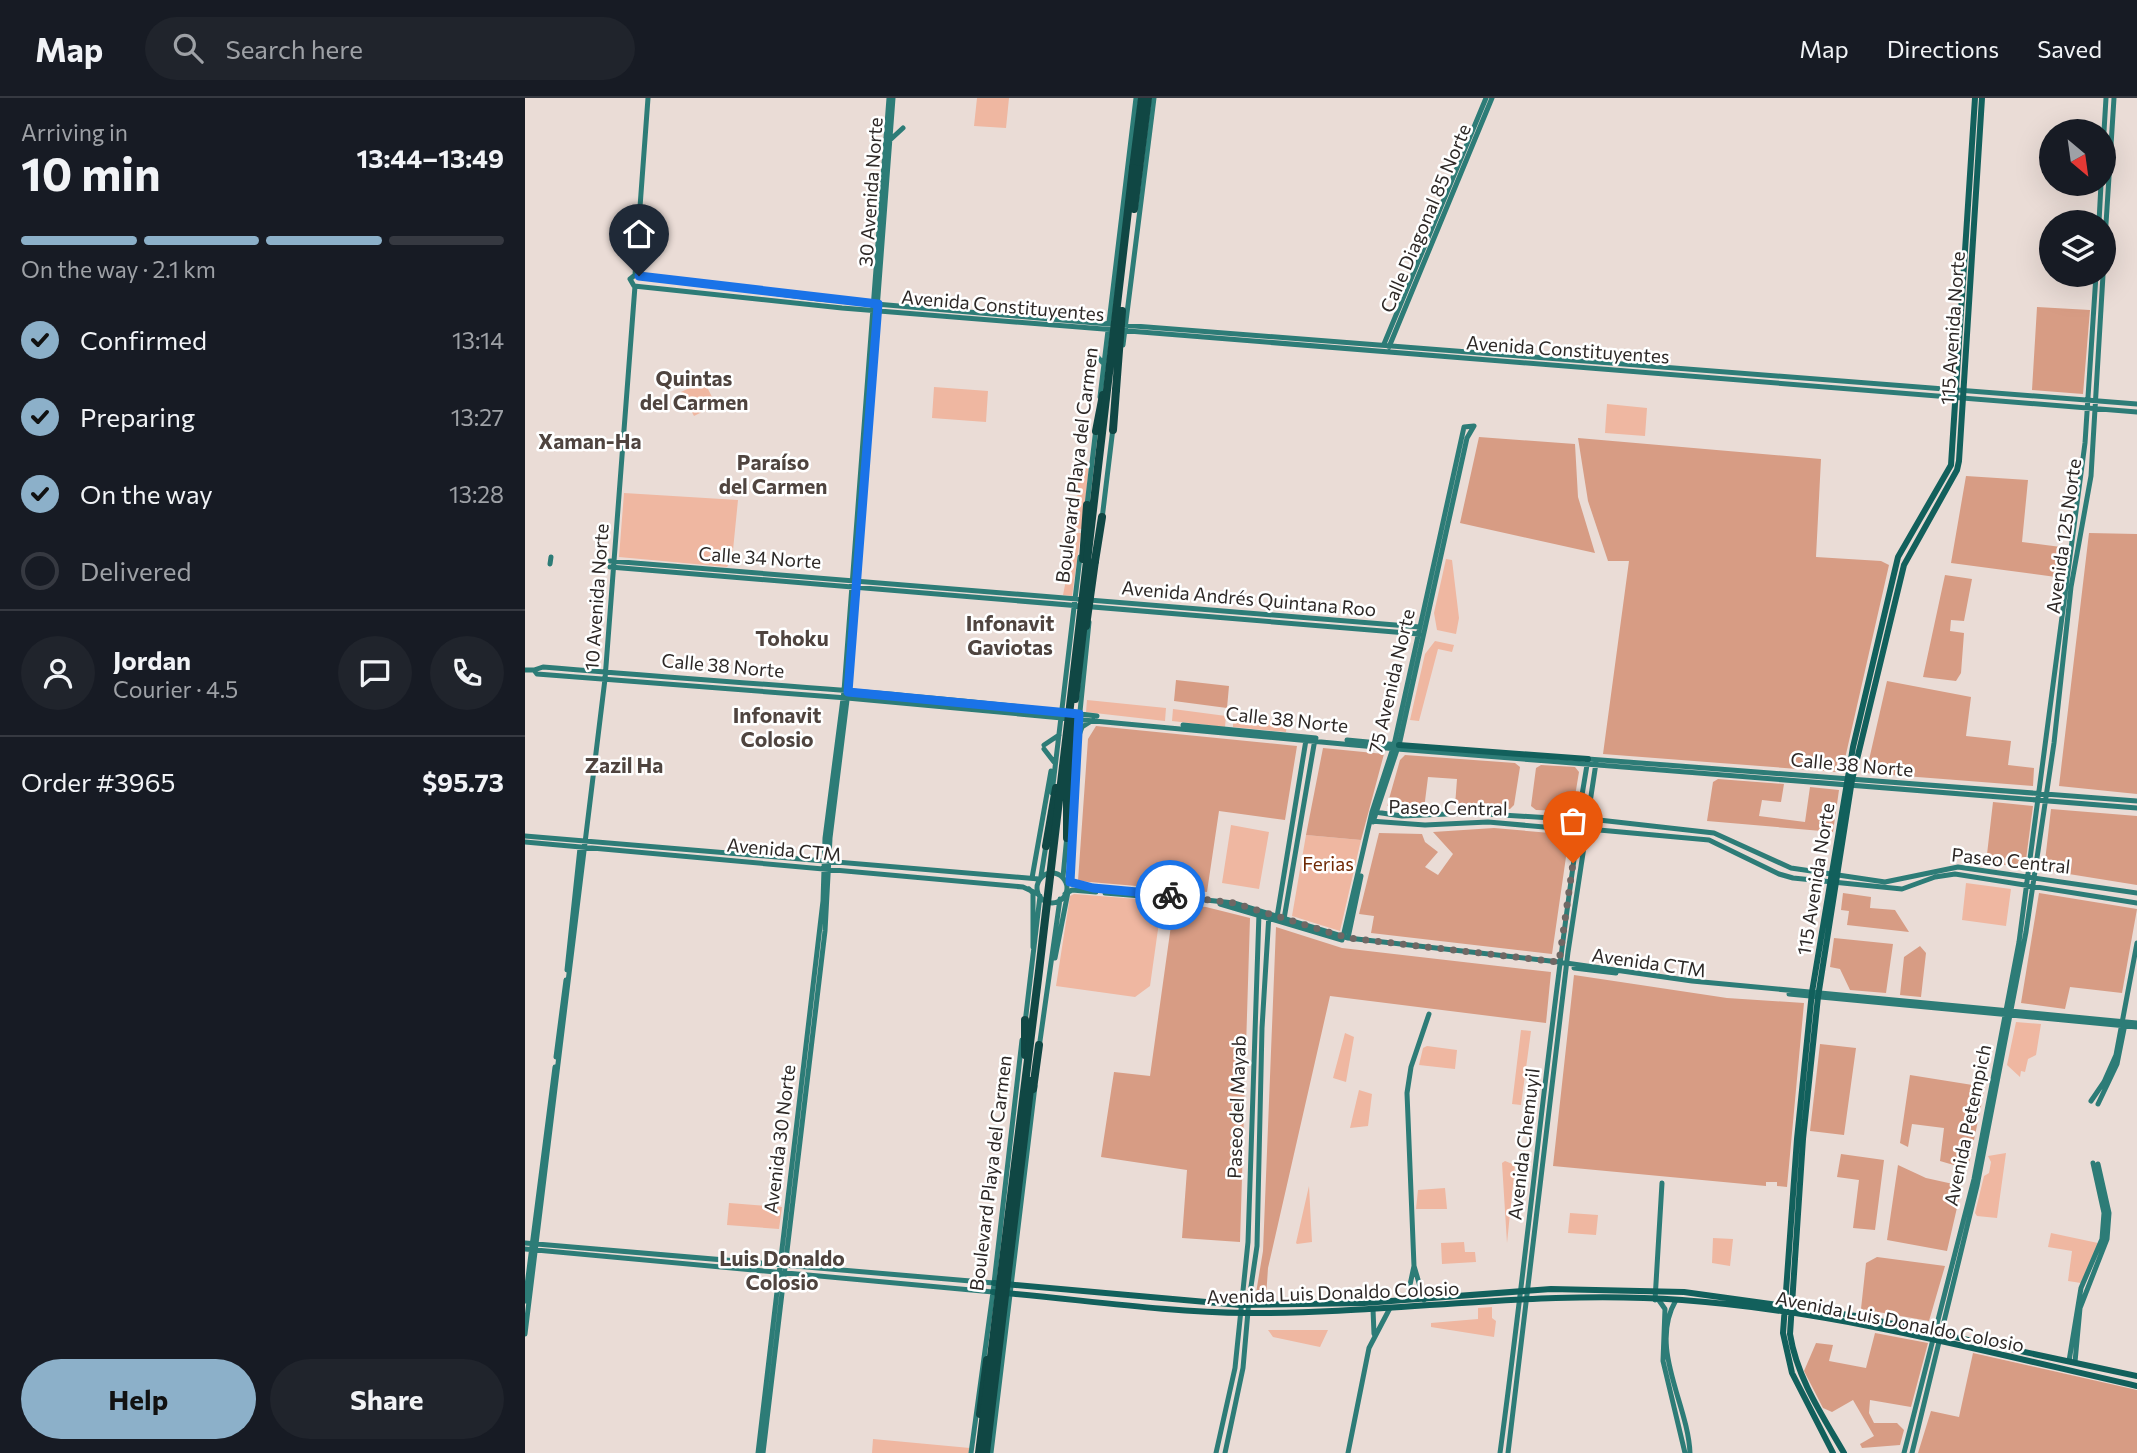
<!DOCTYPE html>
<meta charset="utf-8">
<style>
body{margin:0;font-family:Commissioner,sans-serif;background:#20242c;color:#f1f3f6;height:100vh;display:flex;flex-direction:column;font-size:26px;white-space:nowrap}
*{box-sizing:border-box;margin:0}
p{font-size:23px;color:#9ea1a6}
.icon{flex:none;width:38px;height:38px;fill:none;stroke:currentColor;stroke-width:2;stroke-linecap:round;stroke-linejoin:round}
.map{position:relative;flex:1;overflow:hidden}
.sheet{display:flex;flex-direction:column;background:#171b24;width:525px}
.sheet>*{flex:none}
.needle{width:46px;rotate:151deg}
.tools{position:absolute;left:1514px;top:21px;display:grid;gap:14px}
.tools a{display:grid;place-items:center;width:77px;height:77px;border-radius:50%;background:#171b24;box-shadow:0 7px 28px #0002;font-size:35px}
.pin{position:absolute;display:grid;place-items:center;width:60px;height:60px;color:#fff;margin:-72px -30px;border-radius:50% 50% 50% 0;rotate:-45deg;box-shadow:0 0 7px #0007}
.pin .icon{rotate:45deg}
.courier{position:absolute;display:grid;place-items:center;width:70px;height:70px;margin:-35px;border:5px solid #1a73e8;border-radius:50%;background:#fff;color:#222;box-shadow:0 2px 9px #0007}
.overview em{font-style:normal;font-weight:700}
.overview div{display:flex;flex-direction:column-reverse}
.overview{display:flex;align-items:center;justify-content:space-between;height:119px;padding:0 21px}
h1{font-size:46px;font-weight:700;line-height:52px}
.bar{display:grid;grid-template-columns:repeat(4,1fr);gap:10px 7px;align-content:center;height:84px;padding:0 21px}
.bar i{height:9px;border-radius:5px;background:#363941}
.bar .on{background:#8cb0c9}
.bar p{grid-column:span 4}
.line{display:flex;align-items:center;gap:18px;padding:0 21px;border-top:2px solid #363941}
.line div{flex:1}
.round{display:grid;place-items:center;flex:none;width:74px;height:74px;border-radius:37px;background:#20242c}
ol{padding:0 21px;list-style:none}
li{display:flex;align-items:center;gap:21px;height:77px}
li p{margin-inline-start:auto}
li .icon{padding:7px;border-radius:50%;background:#8cb0c9;color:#111;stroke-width:4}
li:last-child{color:#9ea1a6}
li i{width:38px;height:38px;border:4px solid #363941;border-radius:50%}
.button{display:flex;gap:14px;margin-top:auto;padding:14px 21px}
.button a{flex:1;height:80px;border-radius:42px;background:#8cb0c9;color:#111;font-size:28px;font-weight:700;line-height:80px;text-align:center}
.button a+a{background:#20242c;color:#f1f3f6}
header{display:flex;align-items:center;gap:42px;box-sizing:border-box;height:98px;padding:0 35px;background:#171b24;border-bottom:2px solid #363941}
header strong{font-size:33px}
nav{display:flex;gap:38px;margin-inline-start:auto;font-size:24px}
.search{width:490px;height:63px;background:#20242c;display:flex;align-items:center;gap:18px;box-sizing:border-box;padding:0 24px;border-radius:38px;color:#9ea1a6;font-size:26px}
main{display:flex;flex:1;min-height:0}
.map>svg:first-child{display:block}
.green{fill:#efb7a1}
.forest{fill:#d79c84}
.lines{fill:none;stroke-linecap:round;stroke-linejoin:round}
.secondary{stroke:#2d7c77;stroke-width:5}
.primary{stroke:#12605c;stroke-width:6}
.highway{stroke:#104744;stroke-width:8}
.highway-bridge{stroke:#104744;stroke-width:8}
.done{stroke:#6f6764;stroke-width:7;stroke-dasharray:0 12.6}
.route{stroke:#1a73e8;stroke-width:9}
.labels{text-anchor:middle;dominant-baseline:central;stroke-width:5;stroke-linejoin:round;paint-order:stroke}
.street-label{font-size:19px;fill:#2d2826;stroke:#fff}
.park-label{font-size:19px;fill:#702904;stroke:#fff}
.neighbourhood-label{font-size:21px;font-weight:bold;fill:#4f443f;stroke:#fff}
</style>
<header>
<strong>Map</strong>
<div class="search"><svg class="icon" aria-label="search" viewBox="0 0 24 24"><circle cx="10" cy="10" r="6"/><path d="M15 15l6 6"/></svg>Search here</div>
<nav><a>Map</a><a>Directions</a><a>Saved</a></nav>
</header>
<main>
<section class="sheet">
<div class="overview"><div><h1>10 min</h1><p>Arriving in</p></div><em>13:44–13:49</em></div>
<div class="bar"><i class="on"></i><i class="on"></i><i class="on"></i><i></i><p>On the way · 2.1 km</p></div>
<ol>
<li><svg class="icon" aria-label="check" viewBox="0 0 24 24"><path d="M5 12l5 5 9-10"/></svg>Confirmed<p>13:14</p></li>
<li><svg class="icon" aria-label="check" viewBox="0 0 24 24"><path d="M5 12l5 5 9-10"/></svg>Preparing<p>13:27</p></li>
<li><svg class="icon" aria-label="check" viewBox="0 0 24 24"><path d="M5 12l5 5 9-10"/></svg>On the way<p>13:28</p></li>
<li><i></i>Delivered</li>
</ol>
<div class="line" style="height:126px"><a class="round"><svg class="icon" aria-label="person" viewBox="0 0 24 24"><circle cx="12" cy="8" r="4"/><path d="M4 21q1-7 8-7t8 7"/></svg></a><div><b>Jordan</b><p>Courier · 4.5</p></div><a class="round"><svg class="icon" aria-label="chat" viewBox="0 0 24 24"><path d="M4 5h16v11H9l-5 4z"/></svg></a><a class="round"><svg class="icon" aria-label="phone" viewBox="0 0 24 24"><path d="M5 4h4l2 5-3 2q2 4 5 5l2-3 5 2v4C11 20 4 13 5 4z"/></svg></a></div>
<div class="line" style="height:91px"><div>Order #3965</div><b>$95.73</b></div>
<div class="button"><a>Help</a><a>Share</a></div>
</section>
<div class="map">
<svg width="1612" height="1355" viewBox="0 0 1612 1355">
<rect width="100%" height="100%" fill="#eadcd6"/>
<path class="green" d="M452,0H484L481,30L449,28Z
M179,283L191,307L169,318L156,294Z
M409,289L463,293L461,324L407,320Z
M1082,306L1122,310L1120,338L1080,335Z
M553,368L564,369L557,431L547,430L550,399L553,397Z
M99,395L213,402L207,462L202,469L94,459Z
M546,435H556L547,498L538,497L549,442Z
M921,461L927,462L934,520L931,536L912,532L909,515Z
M910,543L929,547L927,554L913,551L894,623L885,622L900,556Z
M562,602L641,610L640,623L561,614Z
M648,611L701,618L700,629L647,623Z
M708,619L762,624L761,634L708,629Z
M706,727L744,734L734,791L697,785Z
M781,737L836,742L815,833L767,818Z
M1441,785L1486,791L1481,828L1437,822Z
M549,796L637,803L625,888L610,899L531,888L545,798Z
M1491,924L1516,926L1511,957L1503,961L1500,974L1496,973L1495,979L1482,967Z
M996,932L1006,933L996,1007L987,1006Z
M820,935L829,939L821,984L808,980Z
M902,948L932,952L930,971L894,967L898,950Z
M834,992L847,996L843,1028L825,1030Z
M1481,1055L1472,1120L1452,1118L1450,1115L1459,1078L1464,1075L1466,1064L1463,1058Z
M980,1063L990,1067L982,1145L977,1065Z
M784,1088L787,1144L772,1146L771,1145Z
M920,1090L922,1111H891L893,1092Z
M204,1105L257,1109L254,1131L202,1127Z
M1045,1115L1073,1117L1071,1137L1043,1135Z
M1526,1135L1573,1145L1556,1185L1543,1183L1547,1153L1523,1149Z
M1188,1140L1208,1141L1205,1168L1187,1165Z
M939,1144L940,1154H950L951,1164L917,1166L916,1145Z
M967,1209V1220L971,1223L969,1239L906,1229V1225L953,1221V1210Z
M743,1232H803L795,1249L748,1239Z
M348,1341L445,1350L444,1355H347Z"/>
<path class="forest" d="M1512,209L1565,212L1558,296L1507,292Z
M954,339L1050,346L1053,399L1070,455L935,425Z
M1053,340L1296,361L1291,459L1356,463L1364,467L1319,665L1312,674L1078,656L1104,463H1083L1063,403Z
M1441,378L1503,382L1497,444L1536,449L1531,479L1426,465Z
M1564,435L1612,436V696L1534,688Z
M1420,477L1447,481L1439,523L1426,522L1425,533L1439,535L1436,575L1431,583L1398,579Z
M651,582L704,588L702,610L649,603Z
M1362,583L1446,599L1441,638L1486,643L1483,667L1509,670L1508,688L1341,675Z
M571,628L772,648L760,722L694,713L682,794L553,783L563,641Z
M798,650L859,656L836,742L781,737Z
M880,657L990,665L995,669L989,707L985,711L930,708L932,681L903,679L899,711L862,708L875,662Z
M1016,667L1050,669L1054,674L1049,704L1038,713L1011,712L1006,708L1011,670Z
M1193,681L1259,686L1256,704L1237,702L1234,718L1280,724L1285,689L1314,692L1308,734L1182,723L1188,684Z
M1468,704L1508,708L1500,769L1461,765Z
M1526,711L1612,718V787L1519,772Z
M969,730L1037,736L1043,745L1027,856L846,835L849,818L834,816L854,735L897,736L900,744L913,754L900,769L913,777L928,756L908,734Z
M1318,795L1346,799L1345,810L1370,812L1384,834L1322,827L1324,813L1316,812Z
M1514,795L1612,811L1597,895L1545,889L1540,911L1496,905Z
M649,806L681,809L725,820L715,1144L657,1140L662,1072L576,1059L589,974L625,978Z
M751,829L817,850L1026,874L1021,925L805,898L743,1170L741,1200L730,1201L738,1153Z
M1309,840L1368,846L1361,895L1325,892L1315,871L1305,869Z
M1395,848L1401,855L1396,899L1375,897L1379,859Z
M1049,877L1202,900L1279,905L1262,1089L1252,1088V1084H1241V1088L1028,1068Z
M1295,946L1331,950L1319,1037L1285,1033Z
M1385,977L1460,989L1444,1066L1432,1068L1415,1063L1419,1030L1387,1026L1383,1049L1375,1045Z
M1316,1056L1359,1062L1350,1132L1328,1130L1334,1082L1312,1079Z
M1373,1067L1401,1080L1437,1088L1422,1153L1362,1142Z
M1352,1159L1420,1168L1404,1223L1336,1211L1341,1165Z
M1350,1235L1403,1245L1386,1309L1345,1302L1344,1315L1349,1325H1372L1379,1332L1375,1347L1337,1350L1335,1346L1349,1338L1328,1302L1307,1314L1298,1310L1279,1273L1291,1245L1308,1247L1304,1263L1341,1270Z
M1448,1255L1612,1292V1355H1393L1406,1313L1434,1319Z"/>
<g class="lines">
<path class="secondary" d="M365,42L378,30
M1578,50L1581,0
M1574,124L1576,86
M1578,173L1589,0
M110,177L123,0
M859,246L961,0
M598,247L629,0
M864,249L967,0
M566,252L580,267
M575,299L611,0
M1612,306L571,225L293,201L110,177L105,181L109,188L317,210L1612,314
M562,407L571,330
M577,421L588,330
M85,463L895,529
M25,466L26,459
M85,469L894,536
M0,572H9L12,576L322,600L872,651L1612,710
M9,572L18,569C202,585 387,594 572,618
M658,627L791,640
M554,637L557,629L568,622
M822,642L874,647
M519,647L534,637
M519,651L529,664
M527,695L555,459
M1055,709L1063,661L1612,703
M1055,709L1042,721V731L1056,742L1074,732
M1061,710L1071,719L1074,725
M1064,711L1071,665
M545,713L564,524
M850,714L877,718L945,715L1042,721
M1074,722L1189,735L1266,770L1360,784L1433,769L1612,795
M845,723L900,727L963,724L1042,731
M848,724L875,643L942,340L949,328
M1074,732L1184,742L1254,776L1268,780L1377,791L1410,779L1430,776L1612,805
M0,738L514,781
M0,744L498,789L513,796
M512 790a15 15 0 1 1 30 0a15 15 0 1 1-30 0Z
M516,778L521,747
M538,779L542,737
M507,780L526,673
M540,783L568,790L709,805L823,840L1034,864L1167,883L1612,925
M545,784L551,693
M504,791L508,795V849
M580,795L665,802
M540,796L547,792L571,794
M695,806L817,842
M752,819L781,642
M759,821L790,641
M818,839L847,714L869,647L939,329L949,328
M823,840L836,778
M530,860L543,794
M1049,870L1091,875
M42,872L55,750
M1264,896L1612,929
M500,925L515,798
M514,950L535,801
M31,959L41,882
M1566,1003L1579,984L1591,957L1612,845
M1573,1006L1592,966L1600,926
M0,1145L469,1185
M0,1151L468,1194
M882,1201L889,1168
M1133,1201L1140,1211L1138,1263L1160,1355
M899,1202L889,1168L882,995L886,969L904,916
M1130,1202L1137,1085
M1151,1202C1123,1250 1163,1305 1165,1355
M0,1203L30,969
M848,1211L849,1236
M0,1236L80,581L110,188
M1544,1263L1556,1190L1577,1141L1579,1115L1568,1065
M1550,1264L1555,1210L1582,1141L1584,1115L1573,1066
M233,1355L298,803L300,740L319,593L364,0
M238,1355L300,833L305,740L323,594L368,0
M446,1355L468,1194L497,942
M466,1355L510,988
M691,1355L710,1270L723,1144L734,815
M700,1355L718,1270L724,1202L732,1148L737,930L744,816
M823,1355L844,1250L865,1210
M975,1355C1003,1150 1022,945 1052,741
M983,1355L1043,854L1060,742
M1379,1355L1449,1081L1494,844L1560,345L1571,177
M1387,1355L1452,1088L1501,834L1529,645L1546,489L1566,378L1578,177"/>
<path class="primary" d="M874,647L1063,661
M469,1185L715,1207L839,1205L1026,1191L1159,1194L1331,1218L1612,1278
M468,1194C553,1201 637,1214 722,1215C867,1216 1012,1191 1157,1202C1310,1213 1462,1254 1612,1288
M1308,1355L1267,1275L1258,1235L1272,1041L1287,894L1328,649L1373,459L1426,367L1450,0
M1319,1355C1297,1317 1272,1280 1265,1236L1278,1041L1293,899L1327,682L1379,467L1432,372L1434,363L1457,0"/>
<path class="highway" d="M608,70L617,0
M614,71L623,0
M588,332L591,292
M571,333L578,297
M558,461L562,407
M570,463L577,419
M542,740V700
M521,748L531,690
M500,957V922
M508,991L514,947
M455,1316L462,1262"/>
<path class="highway-bridge" d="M609,111L614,71
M591,292L597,213
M561,528L570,463
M550,601L559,524
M542,700L548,624
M454,1355L514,873L608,70
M461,1355L506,983"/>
</g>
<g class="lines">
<path class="done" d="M645,797L709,805L823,840L1034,864L1048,765"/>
<path class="route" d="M114,178L353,206L323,594L554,616L545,784L568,790L645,797"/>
</g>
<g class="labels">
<g class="street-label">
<text transform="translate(345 94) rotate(-86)">30 Avenida Norte</text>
<text transform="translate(900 120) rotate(-67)">Calle Diagonal 85 Norte</text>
<text transform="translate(478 207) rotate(5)">Avenida Constituyentes</text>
<text transform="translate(1427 230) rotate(-86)">115 Avenida Norte</text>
<text transform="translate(1043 251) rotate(4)">Avenida Constituyentes</text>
<text transform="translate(551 367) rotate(-83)">Boulevard Playa del Carmen</text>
<text transform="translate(1538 438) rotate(-82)">Avenida 125 Norte</text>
<text transform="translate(235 459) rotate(4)">Calle 34 Norte</text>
<text transform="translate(71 499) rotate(-86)">10 Avenida Norte</text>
<text transform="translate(724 500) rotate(5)">Avenida Andrés Quintana Roo</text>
<text transform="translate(198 567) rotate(5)">Calle 38 Norte</text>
<text transform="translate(866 583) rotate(-77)">75 Avenida Norte</text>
<text transform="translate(762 621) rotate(6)">Calle 38 Norte</text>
<text transform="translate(1327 666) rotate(5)">Calle 38 Norte</text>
<text transform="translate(923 709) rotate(1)">Paseo Central</text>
<text transform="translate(259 751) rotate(5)">Avenida CTM</text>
<text transform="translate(1486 762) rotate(6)">Paseo Central</text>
<text transform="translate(1290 781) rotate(-81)">115 Avenida Norte</text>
<text transform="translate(1124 864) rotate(8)">Avenida CTM</text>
<text transform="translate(711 1009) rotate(-88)">Paseo del Mayab</text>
<text transform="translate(1442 1027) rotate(-78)">Avenida Petempich</text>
<text transform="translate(254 1041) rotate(-83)">Avenida 30 Norte</text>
<text transform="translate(998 1046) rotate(-83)">Avenida Chemuyil</text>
<text transform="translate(465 1075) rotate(-83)">Boulevard Playa del Carmen</text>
<text transform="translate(808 1194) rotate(-2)">Avenida Luis Donaldo Colosio</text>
<text transform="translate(1375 1223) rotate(11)">Avenida Luis Donaldo Colosio</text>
</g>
<g class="park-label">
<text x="803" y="765">Ferias</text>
</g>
<g class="neighbourhood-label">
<text x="169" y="279">Quintas<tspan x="169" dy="24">del Carmen</tspan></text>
<text x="65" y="342">Xaman-Ha</text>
<text x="248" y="363">Paraíso<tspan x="248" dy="24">del Carmen</tspan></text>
<text x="485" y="524">Infonavit<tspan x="485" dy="24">Gaviotas</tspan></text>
<text x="267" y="539">Tohoku</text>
<text x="252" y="616">Infonavit<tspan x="252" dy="24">Colosio</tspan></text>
<text x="99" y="666">Zazil Ha</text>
<text x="257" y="1159">Luis Donaldo<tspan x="257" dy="24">Colosio</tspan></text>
</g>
</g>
</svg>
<div class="tools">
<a><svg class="needle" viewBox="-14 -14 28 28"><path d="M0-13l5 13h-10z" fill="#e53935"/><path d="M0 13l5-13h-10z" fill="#9ea1a6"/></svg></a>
<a><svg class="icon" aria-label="layers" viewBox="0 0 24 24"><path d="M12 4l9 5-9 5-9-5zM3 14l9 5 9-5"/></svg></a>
</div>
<div class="pin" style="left:1048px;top:765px;background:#ea580c"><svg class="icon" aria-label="bag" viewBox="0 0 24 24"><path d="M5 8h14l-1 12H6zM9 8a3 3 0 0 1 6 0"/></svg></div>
<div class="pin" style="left:114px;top:178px;background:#1f2937"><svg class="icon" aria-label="home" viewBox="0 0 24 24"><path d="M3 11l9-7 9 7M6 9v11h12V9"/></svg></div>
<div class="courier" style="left:645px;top:797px"><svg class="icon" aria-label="bike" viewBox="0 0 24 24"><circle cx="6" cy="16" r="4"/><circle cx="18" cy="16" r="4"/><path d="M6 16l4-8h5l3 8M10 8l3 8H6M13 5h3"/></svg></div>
</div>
</main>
